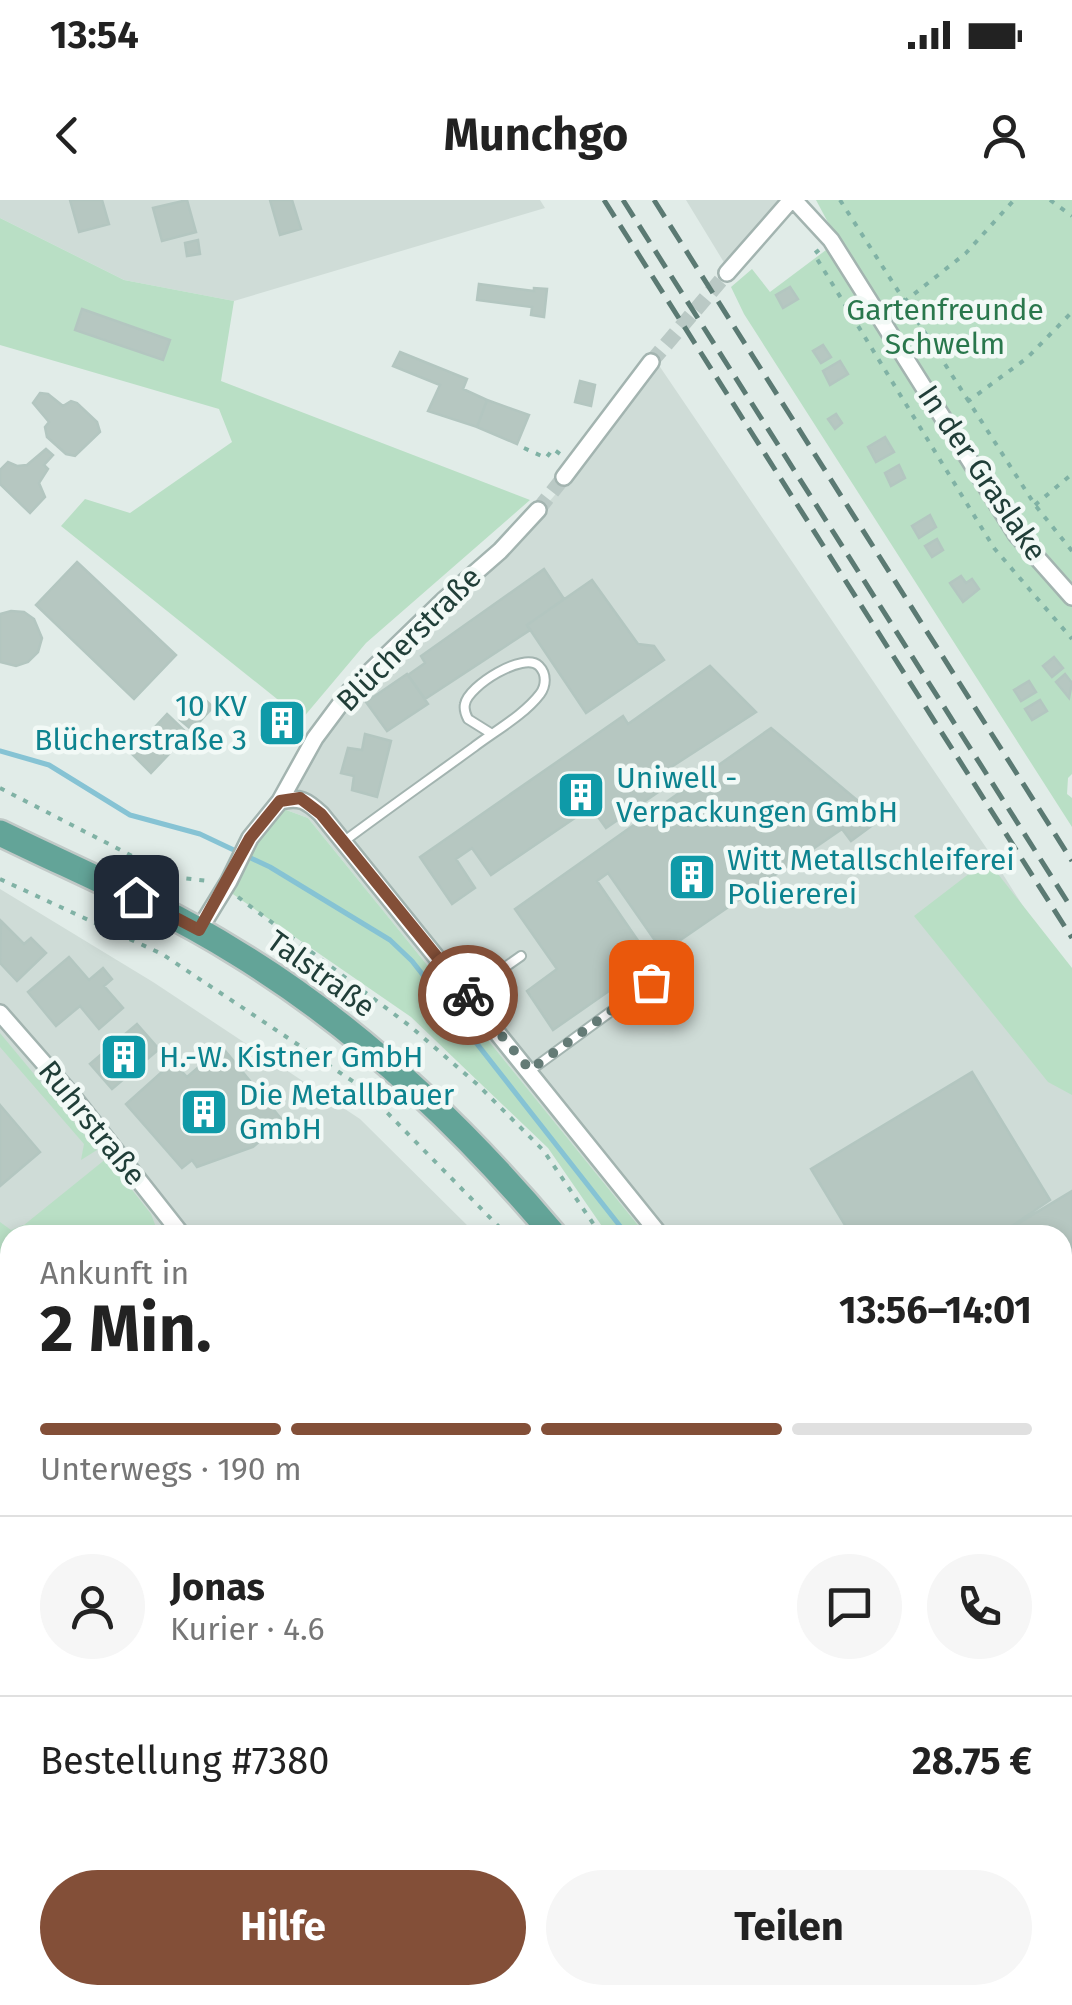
<!DOCTYPE html>
<html lang="de">
<meta charset="utf-8">
<style>
body{margin:0;font-family:"Fira Sans",sans-serif;background:#f6f6f6;color:#222;height:100vh;display:flex;flex-direction:column;font-size:38px;white-space:nowrap}
*{box-sizing:border-box;margin:0}
p{font-size:32px;color:#767676}
.icon{flex:none;width:55px;height:55px;fill:none;stroke:currentColor;stroke-width:2;stroke-linecap:round;stroke-linejoin:round}
.map{position:relative;flex:1;overflow:hidden}
.panel{position:absolute;left:0px;top:1025px;width:1072px;height:780px;display:flex;flex-direction:column;background:#fff;border-radius:30px 30px 0 0;box-shadow:0 5px 15px #0003}
.panel>*{flex:none}
.pin{position:absolute;display:grid;place-items:center;width:85px;height:85px;color:#fff;margin:-42px;border-radius:20px;box-shadow:0 5px 15px #0006}
.courier{position:absolute;display:grid;place-items:center;width:100px;height:100px;margin:-50px;border:8px solid #834f38;border-radius:50%;background:#fff;color:#222;box-shadow:0 2px 12px #0007}
.headline em{font-style:normal;font-weight:700}
.headline div{display:flex;flex-direction:column-reverse}
.headline{display:flex;align-items:center;justify-content:space-between;height:170px;padding:0 40px}
h1{font-size:65px;font-weight:700;line-height:75px}
.bar{display:grid;grid-template-columns:repeat(4,1fr);gap:15px 10px;align-content:center;height:120px;padding:0 40px}
.bar i{height:12px;border-radius:8px;background:#e0e0e0}
.bar .current{background:#834f38}
.bar p{grid-column:span 4}
.line{display:flex;align-items:center;gap:25px;padding:0 40px;border-top:2px solid #e0e0e0}
.line div{flex:1}
.round{display:grid;place-items:center;flex:none;width:105px;height:105px;border-radius:52px;background:#f6f6f6}
.button{display:flex;gap:20px;margin-top:auto;padding:20px 40px}
.button a{flex:1;height:115px;border-radius:60px;background:#834f38;color:#fff;font-size:40px;font-weight:700;line-height:115px;text-align:center}
.button a+a{background:#f6f6f6;color:#222}
.status{display:flex;justify-content:space-between;align-items:center;height:70px;padding:0 50px;background:#fff;direction:ltr}
.status svg{height:28px;fill:currentColor}
header{display:flex;justify-content:space-between;align-items:center;height:130px;padding:0 40px;background:#fff;font-size:45px;font-weight:700}
.map>svg:first-child{display:block}
.built{fill:#cfdcd7}
.green{fill:#b9dfc5}
.lines{fill:none;stroke-linecap:round;stroke-linejoin:round}
.stream{stroke:#86c3d4;stroke-width:5}
.building{fill:#b6c7c1;stroke:#b3c6c0;stroke-width:2.5}
.minor-tunnel{stroke:#bac9c5;stroke-width:15;stroke-dasharray:15 8;stroke-linecap:butt}
.service-casing{stroke:#a3b4b0;stroke-width:12}
.minor-casing{stroke:#a3b4b0;stroke-width:20}
.primary-casing{stroke:#c1c9c7;stroke-width:30}
.path{stroke:#80b2a5;stroke-width:4;stroke-dasharray:5 8;stroke-linecap:butt}
.service{stroke:#fff;stroke-width:8}
.minor{stroke:#fff;stroke-width:15}
.primary{stroke:#63a498;stroke-width:25}
.rail{stroke:#5b7a73;stroke-width:5;stroke-dasharray:20 10;stroke-linecap:butt}
.done{stroke:#647b76;stroke-width:10;stroke-dasharray:0 18}
.route{stroke:#834f38;stroke-width:12}
.labels{text-anchor:middle;dominant-baseline:central;stroke-width:9;stroke-linejoin:round;paint-order:stroke}
.park-label{font-size:30px;fill:#29774c;stroke:#f2f9f6}
.street-label{font-size:30px;fill:#203e38;stroke:#f2f9f6}
.culture-label{font-size:30px;fill:#0d838f;stroke:#f2f9f6;text-anchor:start}
</style>
<div class="status"><b>13:54</b><svg viewBox="0 0 49 12"><path d="M0 12V9h3v3zM5 12V6h3v6zM10 12V3h3v9zM15 12V0h3v12zM26 1h20v11H26zM47 4h2v5h-2z"/></svg></div>
<header><svg class="icon" aria-label="back" viewBox="0 0 24 24"><path d="M15 5l-7 7 7 7"/></svg>Munchgo<svg class="icon" aria-label="person" viewBox="0 0 24 24"><circle cx="12" cy="8" r="4"/><path d="M4 21q1-7 8-7t8 7"/></svg></header>
<div class="map">
<svg width="1072" height="1805" viewBox="0 0 1072 1805">
<rect width="100%" height="100%" fill="#e1ece8"/>
<path class="built" d="M0,0H540L545,8L234,101L124,80L0,18Z
M686,0H778L728,69Z
M656,161L987,649L1072,784V1805H1026L1023,1795H1062V1035H646L308,618L270,604L314,529L503,356L588,256Z
M0,689L153,782L360,919L477,1035H10V1333L0,1319Z
M441,1795H715L721,1805H449Z
M735,1795H885L889,1805H741Z"/>
<path class="green" d="M816,0H1072V574L1068,578L1067,594L1072,598V627L744,114L731,87L752,69L770,92L838,41Z
M0,18L124,80L234,101L221,181L530,300L366,443L302,519L61,326L85,299L130,313L232,242L219,209L0,145Z
M270,604L308,618L646,1035H608L548,948L411,817L227,690Z
M987,660L1072,768V895L1048,882L914,716Z
M0,833L97,950L81,960L84,944L0,847Z
M107,958L151,1014L159,1035H109L101,1026L90,1035H10V1066L0,1053V1022L11,1030L24,1025Z
M0,1319L10,1333V1387L7,1383L0,1387Z
M347,1795H503L493,1805H357Z
M984,1795H1023L1026,1805H987Z"/>
<g class="lines">
<path class="stream" d="M0,551L49,565L130,615L200,634L270,667L390,740L412,761L627,1035
M1005,1795L1008,1805"/>
</g>
<path class="building" d="M70,0H102L109,24L79,32Z
M187,0L196,32L162,41L153,8Z
M270,0H292L301,29L280,35Z
M198,40L200,54L187,56L185,43Z
M479,84L534,91V88L547,89L544,117L531,115L532,107L477,100Z
M790,87L798,99L783,108L776,95Z
M82,109L170,140L163,160L75,130Z
M823,145L831,157L821,163L813,151Z
M400,152L467,179L463,189L487,200L477,227L428,211L440,185L393,166Z
M840,161L848,174L830,185L823,171Z
M580,181L595,185L591,206L575,202Z
M40,193L48,194L63,206L71,201L77,203L97,222L100,232L75,256L66,254L47,237L45,227L49,222L33,203Z
M487,200L529,215L517,244L477,227Z
M836,214L842,223L835,229L828,219Z
M885,237L894,252L876,262L868,247Z
M46,249L53,255L44,265L48,269L39,283L45,297L30,313L0,284V270L8,262L17,266L27,265Z
M899,265L905,278L891,286L885,273Z
M930,315L936,327L919,338L912,326Z
M937,339L943,350L932,357L925,346Z
M77,362L176,455L134,499L36,405Z
M544,369L564,399L527,425L530,430L425,499L408,475L425,463L421,456Z
M961,376L966,383L972,379L979,389L963,402L950,383Z
M592,380L638,444L654,446L664,460L586,513L527,425Z
M11,411L24,412L34,419L42,438L38,452L28,462L16,466L0,462V414Z
M1054,457L1063,468L1052,477L1043,466Z
M710,466L756,512L662,573L670,584L606,628L591,607L491,675L472,648L456,659L475,688L452,704L420,657L623,516L628,524Z
M407,474L428,504L387,531L366,502Z
M1065,474L1072,483L1069,498L1056,482Z
M1029,481L1036,492L1021,501L1014,490Z
M202,497L213,507L192,530L180,520Z
M1040,500L1047,511L1032,520L1025,509Z
M167,514L188,534L151,573L131,553Z
M771,528L869,610L864,612L874,624L851,641L842,629L663,752L608,673L597,681L652,761L553,830L527,791L557,769L515,709Z
M365,534L391,541L377,597L352,590L354,576L341,573L348,548L362,550Z
M1,721L24,744L31,738L46,753L17,781L0,763Z
M69,757L89,780L103,768L112,779L104,786L123,808L99,829L80,806L56,826L28,792Z
M137,824L159,849L112,889L90,864Z
M222,847L283,921L253,947L197,967L192,960L182,968L126,904L173,862L187,877Z
M972,872L1050,1000L999,1035H851L811,969Z
M0,905L40,952L0,986Z
M1072,991V1346L1062,1352V1035H999Z
M10,1625V1662L1,1669L0,1633Z
M555,1795H574L575,1799L571,1805H559Z
M592,1795H605L608,1805H588Z"/>
<g class="lines">
<path class="minor-tunnel" d="M651,162L727,73
M538,310L564,277"/>
<g class="service-casing">
<path id="service" d="M343,642C386,610 430,579 474,547C495,531 524,515 540,494C546,486 547,474 539,466C524,451 468,486 465,504C464,508 466,515 468,519L492,534
M467,794L521,756
M531,870L677,763
M1062,1754L1067,1767"/>
</g>
<g class="minor-casing">
<path id="minor" d="M794,0L831,40L1016,334L1072,397
M727,73L791,0
M564,277L651,162
M280,601C300,596 307,601 321,614L660,1035
M199,730L229,681L250,638L280,601L315,538L350,491L445,399L500,351L538,310
M0,813L70,893L182,1035
M1062,1470L1072,1465
M695,1795L702,1805
M1034,1795L1037,1805"/>
</g>
<g class="primary-casing">
<path id="primary" d="M0,633C80,672 162,706 237,753C357,826 464,928 554,1035
M950,1795L954,1805"/>
</g>
<path class="path" d="M840,0L1035,305L1072,351
M1050,0L1072,16
M819,50L814,54L994,348L1072,439
M904,102L966,53L1014,0
M967,202L1027,158L1072,112
M524,248L546,258L553,249L560,254
M1035,305L1072,274
M0,588L173,677L208,681
M0,679L162,754L363,888L507,1035
M238,697L410,826L478,885L543,950L601,1035
M911,1795L914,1805
M980,1795L984,1805"/>
<use href="#service" class="service"/>
<use href="#minor" class="minor"/>
<use href="#primary" class="primary"/>
<path class="rail" d="M604,0L1072,738
M623,0L1072,709
M654,0L1072,661"/>
</g>
<g class="lines">
<path class="done" d="M468,795L530,870L651,782"/>
<path class="route" d="M136,697L199,730L250,638L280,601L300,598L321,614L468,795"/>
</g>
<defs>
<g id="building-square" transform="scale(2.5)"><rect x="-9" y="-9" width="18" height="18" rx="4" fill="#0f9aa8" stroke="#f2f9f6"/><path d="M-4-6H4V6H1V3H-1V6H-4ZM-2.5-4.3h1.7v1.8h-1.7ZM.8-4.3h1.7v1.8H.8ZM-2.5-1h1.7V.8h-1.7ZM.8-1h1.7V.8H.8Z" fill="#fff"/></g>
</defs>
<g fill-rule="evenodd">
<use href="#building-square" x="282" y="523"/>
<use href="#building-square" x="581" y="595"/>
<use href="#building-square" x="692" y="677"/>
<use href="#building-square" x="124" y="857"/>
<use href="#building-square" x="204" y="912"/>
</g>
<g class="labels">
<g class="park-label">
<text x="945" y="110">Gartenfreunde<tspan x="945" dy="34">Schwelm</tspan></text>
</g>
<g class="street-label">
<text transform="translate(982 273) rotate(56)">In der Graslake</text>
<text transform="translate(409 439) rotate(-45)">Blücherstraße</text>
<text transform="translate(321 774) rotate(36)">Talstraße</text>
<text transform="translate(92 923) rotate(51)">Ruhrstraße</text>
</g>
<g class="culture-label">
<text x="247" y="506" text-anchor="end">10 KV<tspan x="247" dy="34">Blücherstraße 3</tspan></text>
<text x="616" y="578">Uniwell -<tspan x="616" dy="34">Verpackungen GmbH</tspan></text>
<text x="727" y="660">Witt Metallschleiferei<tspan x="727" dy="34">Poliererei</tspan></text>
<text x="159" y="857">H.-W. Kistner GmbH</text>
<text x="239" y="895">Die Metallbauer<tspan x="239" dy="34">GmbH</tspan></text>
</g>
</g>
</svg>
<div class="pin" style="left:651px;top:782px;background:#ea580c"><svg class="icon" aria-label="bag" viewBox="0 0 24 24"><path d="M5 8h14l-1 12H6zM9 8a3 3 0 0 1 6 0"/></svg></div>
<div class="pin" style="left:136px;top:697px;background:#1f2937"><svg class="icon" aria-label="home" viewBox="0 0 24 24"><path d="M3 11l9-7 9 7M6 9v11h12V9"/></svg></div>
<div class="courier" style="left:468px;top:795px"><svg class="icon" aria-label="bike" viewBox="0 0 24 24"><circle cx="6" cy="16" r="4"/><circle cx="18" cy="16" r="4"/><path d="M6 16l4-8h5l3 8M10 8l3 8H6M13 5h3"/></svg></div>
<section class="panel">
<div class="headline"><div><h1>2 Min.</h1><p>Ankunft in</p></div><em>13:56–14:01</em></div>
<div class="bar"><i class="current"></i><i class="current"></i><i class="current"></i><i></i><p>Unterwegs · 190 m</p></div>
<div class="line" style="height:180px"><a class="round"><svg class="icon" aria-label="person" viewBox="0 0 24 24"><circle cx="12" cy="8" r="4"/><path d="M4 21q1-7 8-7t8 7"/></svg></a><div><b>Jonas</b><p>Kurier · 4.6</p></div><a class="round"><svg class="icon" aria-label="chat" viewBox="0 0 24 24"><path d="M4 5h16v11H9l-5 4z"/></svg></a><a class="round"><svg class="icon" aria-label="phone" viewBox="0 0 24 24"><path d="M5 4h4l2 5-3 2q2 4 5 5l2-3 5 2v4C11 20 4 13 5 4z"/></svg></a></div>
<div class="line" style="height:130px"><div>Bestellung #7380</div><b>28.75 €</b></div>
<div class="button"><a>Hilfe</a><a>Teilen</a></div>
</section>
</div>
